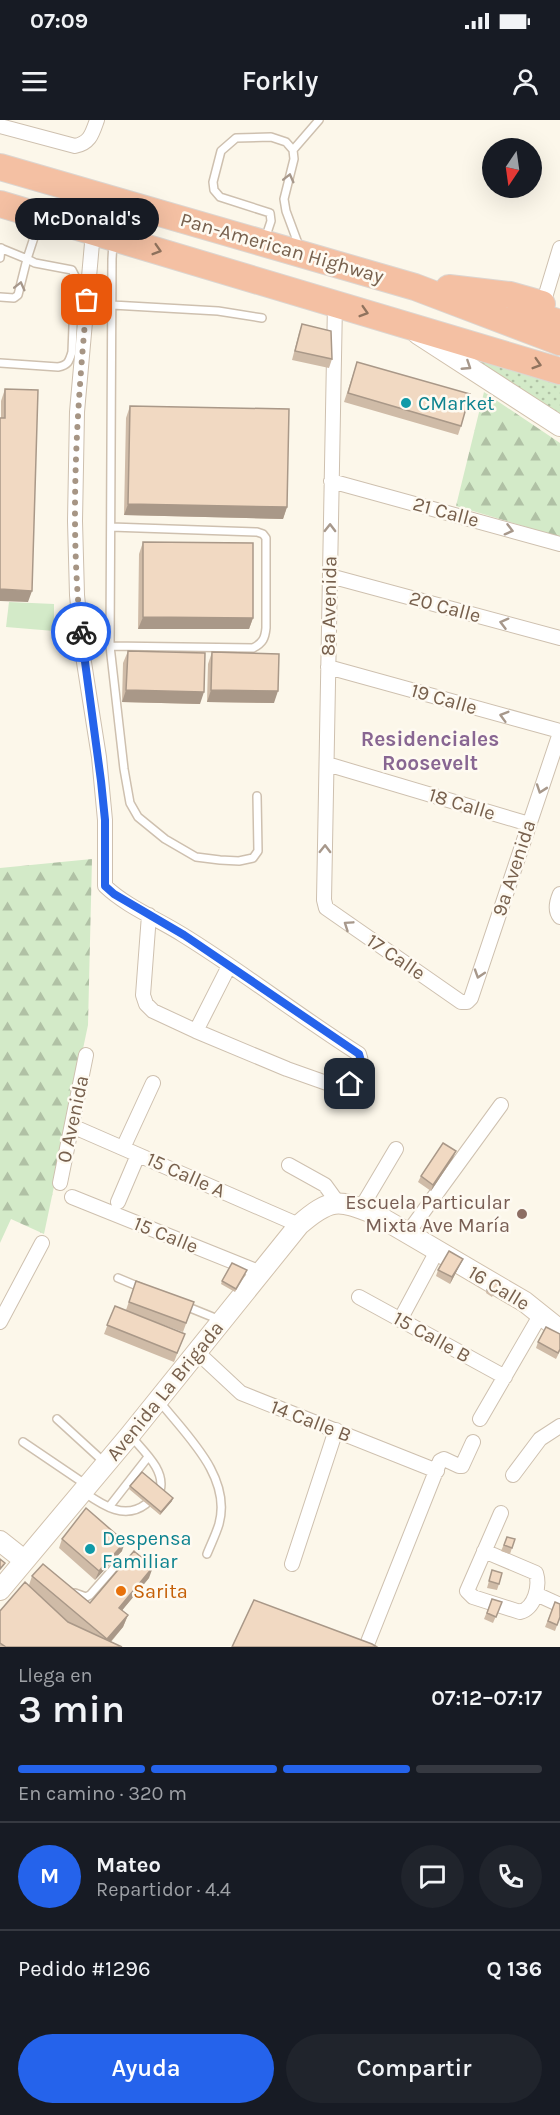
<!DOCTYPE html>
<html lang="es">
<meta charset="utf-8">
<style>
body{margin:0;font-family:Karla,sans-serif;background:#20242c;color:#f1f3f6;height:100vh;display:flex;flex-direction:column;font-size:22px;white-space:nowrap}
*{box-sizing:border-box;margin:0}
p{font-size:20px;color:#9ea1a6}
.icon{flex:none;width:33px;height:33px;fill:none;stroke:currentColor;stroke-width:2;stroke-linecap:round;stroke-linejoin:round}
.map{position:relative;height:1527px;overflow:hidden}
.panel{display:flex;flex-direction:column;background:#171b24;flex:1}
.panel>*{flex:none}
.needle{width:39px;rotate:193deg}
.buttons{position:absolute;left:482px;top:18px;display:grid;gap:12px}
.buttons a{display:grid;place-items:center;width:60px;height:60px;border-radius:50%;background:#171b24;box-shadow:0 6px 24px #0002;font-size:30px}
.pin{position:absolute;display:grid;place-items:center;width:51px;height:51px;color:#fff;margin:-26px;border-radius:12px;box-shadow:0 3px 9px #0006}
.courier{position:absolute;display:grid;place-items:center;width:60px;height:60px;margin:-30px;border:4px solid #2563eb;border-radius:50%;background:#fff;color:#222;box-shadow:0 2px 8px #0007}
.bubble{position:absolute;height:42px;border-radius:21px;background:#171b24;box-shadow:0 6px 24px #0002;font-size:20px;font-weight:600;line-height:42px;text-align:center}
.headline em{font-style:normal;font-weight:600}
.headline div{display:flex;flex-direction:column-reverse}
.headline{display:flex;align-items:center;justify-content:space-between;height:102px;padding:0 18px}
h1{font-size:39px;font-weight:600;line-height:45px}
.bar{display:grid;grid-template-columns:repeat(4,1fr);gap:9px 6px;align-content:center;height:72px;padding:0 18px}
.bar i{height:8px;border-radius:4px;background:#363941}
.bar .selected{background:#2563eb}
.bar p{grid-column:span 4}
.line{display:flex;align-items:center;gap:15px;padding:0 18px;border-top:2px solid #363941}
.line div{flex:1}
.round{display:grid;place-items:center;flex:none;width:63px;height:63px;border-radius:32px;background:#20242c}
.cta{display:flex;gap:12px;margin-top:auto;padding:12px 18px}
.cta a{flex:1;height:69px;border-radius:36px;background:#2563eb;color:#fff;font-size:24px;font-weight:600;line-height:69px;text-align:center}
.cta a+a{background:#20242c;color:#f1f3f6}
.status{display:flex;justify-content:space-between;align-items:center;height:42px;padding:0 30px;background:#171b24;direction:ltr}
.status svg{height:16px;fill:currentColor}
header{display:flex;justify-content:space-between;align-items:center;height:78px;padding:0 18px;background:#171b24;font-size:27px;font-weight:600}
.map>svg:first-child{display:block}
.grass{fill:url(#grass-dots)}
.forest{fill:url(#forest-firs)}
.park{fill:#d3eac8}
.lines{fill:none;stroke-linecap:round;stroke-linejoin:round}
.lane-casing{stroke:#cec0af;stroke-width:10}
.street-casing{stroke:#cec0af;stroke-width:16}
.secondary-casing{stroke:#d1c1ad;stroke-width:22}
.highway-casing{stroke:#dcd6d1;stroke-width:28}
.lane{stroke:#fff;stroke-width:7}
.street{stroke:#fff;stroke-width:14}
.secondary{stroke:#fff;stroke-width:20}
.highway{stroke:#f4c0a3;stroke-width:26}
.wall{fill:#cfbba7}
.shaded-wall{fill:#a99888}
.building{fill:#f1d9c2;stroke:#a99888;stroke-width:1.5}
.oneway{stroke:#a7988b}
.oneway2{stroke:#90735e}
.done{stroke:#a69584;stroke-width:6;stroke-dasharray:0 10.8}
.route{stroke:#2563eb;stroke-width:8}
.culture-dot{fill:#0f9aa8;stroke:#fefaf1;stroke-width:2}
.education-dot{fill:#8d6e63;stroke:#fefaf1;stroke-width:2}
.food-dot{fill:#e8710a;stroke:#fefaf1;stroke-width:2}
.labels{text-anchor:middle;dominant-baseline:central;stroke-width:5;stroke-linejoin:round;paint-order:stroke}
.street-label{font-size:20px;fill:#77604d;stroke:#fefaf1}
.culture-label{font-size:20px;fill:#0d838f;stroke:#fefaf1;text-anchor:start}
.education-label{font-size:20px;fill:#785e54;stroke:#fefaf1;text-anchor:end}
.food-label{font-size:20px;fill:#c56008;stroke:#fefaf1;text-anchor:start}
.neighbourhood-label{font-size:21px;font-weight:bold;fill:#886692;stroke:#fefaf1}
</style>
<div class="status"><b>07:09</b><svg viewBox="0 0 49 12"><path d="M0 12V9h3v3zM5 12V6h3v6zM10 12V3h3v9zM15 12V0h3v12zM26 1h20v11H26zM47 4h2v5h-2z"/></svg></div>
<header><svg class="icon" aria-label="menu" viewBox="0 0 24 24"><path d="M4 6h16M4 12h16M4 18h16"/></svg>Forkly<svg class="icon" aria-label="person" viewBox="0 0 24 24"><circle cx="12" cy="8" r="4"/><path d="M4 21q1-7 8-7t8 7"/></svg></header>
<div class="map">
<svg width="560" height="1527" viewBox="0 0 560 1527">
<defs>
<pattern id="grass-dots" width="8" height="8" patternUnits="userSpaceOnUse" patternTransform="scale(1.5)"><rect width="8" height="8" fill="#d3eac8"/><path d="M2 2h.1M6 6h.1" fill="none" stroke="#b0c1a5" stroke-width="1.8" stroke-linecap="round"/></pattern>
<pattern id="forest-firs" width="22" height="20" patternUnits="userSpaceOnUse" patternTransform="scale(1.5)"><rect width="22" height="20" fill="#d3eac8"/><path d="M5 1l3.5 6h-7zM16 11l3.5 6h-7z" fill="#b0c1a5"/></pattern>
</defs>
<rect width="100%" height="100%" fill="#fcf7ea"/>
<path class="grass" d="M458,230L560,259V294Z"/>
<path class="forest" d="M484,272L560,323V417L456,386Z
M92,739L88,905L44,1114L11,1099L0,1123V748Z"/>
<path class="park" d="M9,482L54,484V511L6,507Z"/>
<g class="lines">
<g class="lane-casing">
<path id="lane" d="M293,30L319,0
M265,119L271,101L270,93L220,77L214,70L213,62L221,31L236,18L271,17L286,22L293,30L294,39L284,79L286,91L299,126
M113,123L112,139L110,526L124,649L130,683L138,697L165,719L196,737L220,740L239,741L253,738L258,731L257,676
M0,128L27,139L18,175L14,178L0,177
M0,138L1,128
M112,185L218,191L262,198
M0,243L58,247C68,245 69,242 72,232L75,156L72,150L35,143L27,139L40,99
M110,526L253,528C263,523 265,518 266,508V418L263,414L257,412L111,407
M118,1158L142,1168
M183,1185L220,1200
M160,1282C187,1316 232,1357 219,1404C216,1414 211,1424 207,1434
M57,1299L104,1342
M130,1315C143,1331 166,1350 160,1371
M23,1322L85,1364
M85,1373C104,1386 125,1400 146,1384
M109,1387L148,1337
M75,1473L86,1477L90,1475L119,1442"/>
</g>
<g class="street-casing">
<path id="street" d="M0,6L75,26C90,23 92,14 97,0
M93,112L77,292L75,401L77,475L83,536L99,637L105,700V766C127,787 158,799 183,815C243,852 299,896 359,934C364,947 358,953 350,964L335,966L287,949L196,911L153,891L146,884L143,875L149,795
M335,183L324,780L326,788L461,882H467L471,878L560,613
M543,184L560,128
M331,361L560,424
M330,456L560,518
M328,547L560,611
M327,644L529,704
M560,774C557,781 554,790 560,797
M196,911L229,846
M72,1006L299,1105
M123,1028L153,963
M289,1045L325,1065L338,1083
M60,1063L86,935
M72,1077L261,1153
M118,1082L138,1035
M361,1088L396,1029
M407,1114L501,985
M359,1177L505,1257
M400,1200L437,1131
M0,1202L42,1123
M197,1232L241,1273L437,1351
M480,1299L541,1194
M513,1355L540,1319L560,1306
M484,1431L536,1453C540,1466 535,1488 520,1492L473,1477L467,1471L501,1393
M292,1444L336,1310
M536,1474L560,1485
M366,1527L440,1341L444,1339L459,1346H462L473,1322"/>
</g>
<g class="secondary-casing">
<path id="secondary" d="M418,214L560,306
M0,1421L24,1440
M0,1470L130,1315L299,1105C330,1078 338,1079 375,1094L525,1182L560,1210"/>
</g>
<g class="highway-casing">
<path id="highway" d="M0,47L415,167L560,222
M0,84L560,251
M449,168L510,175L542,184
M520,190L560,203"/>
</g>
<use href="#lane" class="lane"/>
<use href="#street" class="street"/>
<use href="#secondary" class="secondary"/>
<use href="#highway" class="highway"/>
</g>
<path class="wall" d="M302,204L332,239L329,248L292,240L299,213Z
M357,242L461,306L458,315L344,282Z
M5,269L28,482L1,298V281Z
M130,286L287,387L283,399L124,395L126,298Z
M143,422L253,498L249,509H138L139,434Z
M128,531L200,584L122,582L123,543Z
M212,532L274,583L207,582L208,544Z
M453,1038L431,1071L418,1062L421,1056Z
M463,1139L460,1145L450,1164L436,1156L438,1150Z
M246,1154L235,1172L221,1164L222,1161Z
M136,1161L194,1182L183,1212L150,1200L185,1214L174,1242L104,1214L115,1186L126,1190Z
M499,1165L492,1177L486,1173L487,1170Z
M538,1222L560,1231L556,1239L536,1228Z
M130,1366L172,1381L160,1395L129,1369Z
M507,1417L515,1419L510,1434L501,1431Z
M62,1419L122,1431L95,1460L59,1428Z
M492,1450L499,1464L497,1470L487,1468Z
M32,1456L90,1483L149,1458L122,1490L128,1495L123,1507L111,1522L122,1527H0V1491L29,1465Z
M492,1479L502,1482L493,1503L484,1499Z
M555,1482L560,1497L555,1511L545,1507Z"/>
<path class="shaded-wall" d="M128,384L287,387L283,399L124,395Z
M0,469L32,471L28,482L0,481Z
M143,497L253,498L249,509H138Z
M126,570L204,572L200,584L122,582Z
M211,570L278,571L274,583L207,582Z
M456,1031L453,1038L431,1071L433,1065Z
M463,1139L460,1145L450,1164L452,1157Z
M173,1378L172,1381L160,1395L161,1392Z
M125,1422L122,1431L95,1460L99,1451Z
M153,1447L149,1458L115,1499L119,1488Z
M128,1495L123,1507L106,1527H104L107,1519Z"/>
<path class="building" d="M302,204L331,211L332,239L295,231Z
M357,242L470,274L461,306L348,273Z
M5,269L38,270L32,471L0,469V298H5Z
M130,286L289,289L287,387L128,384Z
M143,422L253,423V498L143,497Z
M128,531L205,533L204,572L126,570Z
M212,532L279,534L278,571L211,570Z
M443,1023L456,1031L433,1065L421,1056Z
M449,1131L463,1139L452,1157L438,1150Z
M232,1143L247,1150L236,1169L222,1161Z
M136,1161L194,1182L186,1203L129,1182Z
M492,1161L499,1165L493,1174L487,1170Z
M115,1186L185,1214L177,1233L107,1205Z
M546,1207L560,1214V1229L558,1233L538,1222Z
M142,1352L173,1378L161,1392L130,1366Z
M86,1388L125,1422L99,1451L62,1419Z
M507,1417L515,1419L512,1428L504,1425Z
M134,1431L153,1447L119,1488L128,1495L107,1519L32,1456L43,1444L90,1483Z
M0,1439L5,1443L0,1449Z
M492,1450L502,1453L499,1464L489,1461Z
M25,1462L68,1502L122,1527H6L0,1523V1491Z
M492,1479L502,1482L496,1497L487,1493Z
M254,1480L372,1524L377,1527H232Z
M555,1482L560,1484V1497L557,1505L548,1501Z"/>
<defs><path id="oneway-chevron" d="M-2-3.5L2.5 0L-2 3.5" fill="none" stroke-width="1.6" stroke-linecap="round" stroke-linejoin="round" transform="scale(1.5)"/></defs>
<g class="oneway">
<use href="#oneway-chevron" transform="translate(289 58) rotate(-76)"/>
<use href="#oneway-chevron" transform="translate(20 166) rotate(-76)"/>
<use href="#oneway-chevron" transform="translate(467 246) rotate(33)"/>
<use href="#oneway-chevron" transform="translate(330 408) rotate(-89)"/>
<use href="#oneway-chevron" transform="translate(509 410) rotate(15)"/>
<use href="#oneway-chevron" transform="translate(504 503) rotate(-165)"/>
<use href="#oneway-chevron" transform="translate(504 596) rotate(-164)"/>
<use href="#oneway-chevron" transform="translate(541 669) rotate(109)"/>
<use href="#oneway-chevron" transform="translate(325 729) rotate(-89)"/>
<use href="#oneway-chevron" transform="translate(348 805) rotate(-146)"/>
<use href="#oneway-chevron" transform="translate(479 854) rotate(108)"/>
</g>
<g class="oneway2">
<use href="#oneway-chevron" transform="translate(157 130) rotate(17)"/>
<use href="#oneway-chevron" transform="translate(364 192) rotate(17)"/>
<use href="#oneway-chevron" transform="translate(537 244) rotate(17)"/>
</g>
<g class="lines">
<path class="done" d="M81,512C69,401 77,290 87,180"/>
<path class="route" d="M81,512L101,661L105,700V766L114,774L184,815L359,934C364,947 358,953 350,964"/>
</g>
<g class="culture-dot">
<circle cx="406" cy="283" r="6"/>
<circle cx="90" cy="1429" r="6"/>
</g>
<circle class="education-dot" cx="522" cy="1094" r="6"/>
<circle class="food-dot" cx="121" cy="1471" r="6"/>
<g class="labels">
<g class="street-label">
<text transform="translate(282 128) rotate(16)">Pan-American Highway</text>
<text transform="translate(446 392) rotate(15)">21 Calle</text>
<text transform="translate(329 486) rotate(-89)">8a Avenida</text>
<text transform="translate(445 487) rotate(15)">20 Calle</text>
<text transform="translate(444 579) rotate(16)">19 Calle</text>
<text transform="translate(462 684) rotate(17)">18 Calle</text>
<text transform="translate(514 748) rotate(-72)">9a Avenida</text>
<text transform="translate(396 837) rotate(34)">17 Calle</text>
<text transform="translate(73 999) rotate(-78)">0 Avenida</text>
<text transform="translate(186 1055) rotate(24)">15 Calle A</text>
<text transform="translate(166 1115) rotate(22)">15 Calle</text>
<text transform="translate(499 1168) rotate(31)">16 Calle</text>
<text transform="translate(432 1217) rotate(29)">15 Calle B</text>
<text transform="translate(165 1271) rotate(-51)">Avenida La Brigada</text>
<text transform="translate(311 1301) rotate(21)">14 Calle B</text>
</g>
<g class="culture-label">
<text x="418" y="283">CMarket</text>
<text x="102" y="1418">Despensa<tspan x="102" dy="23">Familiar</tspan></text>
</g>
<g class="education-label">
<text x="510" y="1082">Escuela Particular<tspan x="510" dy="23">Mixta Ave María</tspan></text>
</g>
<g class="food-label">
<text x="133" y="1471">Sarita</text>
</g>
<g class="neighbourhood-label">
<text x="430" y="619">Residenciales<tspan x="430" dy="24">Roosevelt</tspan></text>
</g>
</g>
</svg>
<div class="buttons">
<a><svg class="needle" viewBox="-14 -14 28 28"><path d="M0-13l5 13h-10z" fill="#e53935"/><path d="M0 13l5-13h-10z" fill="#9ea1a6"/></svg></a>
</div>
<div class="pin" style="left:87px;top:180px;background:#ea580c"><svg class="icon" aria-label="bag" viewBox="0 0 24 24"><path d="M5 8h14l-1 12H6zM9 8a3 3 0 0 1 6 0"/></svg></div>
<div class="pin" style="left:350px;top:964px;background:#1f2937"><svg class="icon" aria-label="home" viewBox="0 0 24 24"><path d="M3 11l9-7 9 7M6 9v11h12V9"/></svg></div>
<div class="courier" style="left:81px;top:512px"><svg class="icon" aria-label="bike" viewBox="0 0 24 24"><circle cx="6" cy="16" r="4"/><circle cx="18" cy="16" r="4"/><path d="M6 16l4-8h5l3 8M10 8l3 8H6M13 5h3"/></svg></div>
<div class="bubble" style="left:15px;top:78px;width:144px">McDonald's</div>
</div>
<section class="panel">
<div class="headline"><div><h1>3 min</h1><p>Llega en</p></div><em>07:12–07:17</em></div>
<div class="bar"><i class="selected"></i><i class="selected"></i><i class="selected"></i><i></i><p>En camino · 320 m</p></div>
<div class="line" style="height:108px"><b class="round" style="background:#2563eb;color:#fff">M</b><div><b>Mateo</b><p>Repartidor · 4.4</p></div><a class="round"><svg class="icon" aria-label="chat" viewBox="0 0 24 24"><path d="M4 5h16v11H9l-5 4z"/></svg></a><a class="round"><svg class="icon" aria-label="phone" viewBox="0 0 24 24"><path d="M5 4h4l2 5-3 2q2 4 5 5l2-3 5 2v4C11 20 4 13 5 4z"/></svg></a></div>
<div class="line" style="height:78px"><div>Pedido #1296</div><b>Q 136</b></div>
<div class="cta"><a>Ayuda</a><a>Compartir</a></div>
</section>
